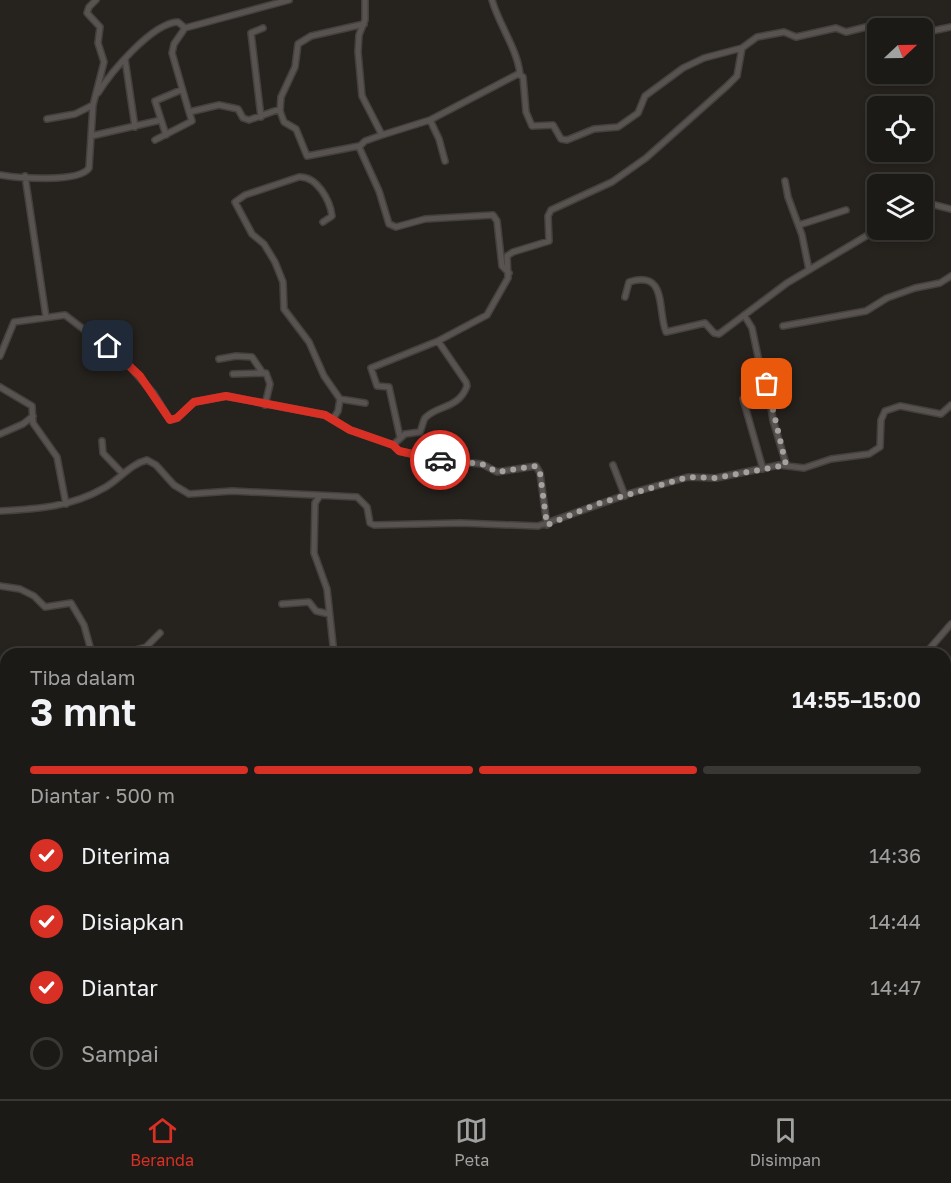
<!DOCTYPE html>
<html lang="id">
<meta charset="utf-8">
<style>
body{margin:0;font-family:"Golos Text",sans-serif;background:#25231f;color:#f1f3f6;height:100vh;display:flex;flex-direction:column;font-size:22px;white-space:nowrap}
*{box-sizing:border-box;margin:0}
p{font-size:20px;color:#a0a1a1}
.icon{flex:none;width:33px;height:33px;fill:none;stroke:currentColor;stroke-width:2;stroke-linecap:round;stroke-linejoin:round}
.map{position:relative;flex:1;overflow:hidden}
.details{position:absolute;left:0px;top:648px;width:951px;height:452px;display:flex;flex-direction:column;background:#1c1a16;border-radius:18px 18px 0 0;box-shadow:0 3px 9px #0003,0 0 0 2px #3a3835}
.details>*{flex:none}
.needle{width:39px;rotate:68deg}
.fabs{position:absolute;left:867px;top:18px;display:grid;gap:12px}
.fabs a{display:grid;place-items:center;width:66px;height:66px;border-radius:9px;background:#1c1a16;box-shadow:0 3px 9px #0003,0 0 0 2px #3a3835;font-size:30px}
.pin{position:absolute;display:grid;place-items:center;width:51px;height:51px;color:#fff;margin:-26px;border-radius:12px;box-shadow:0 3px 9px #0006}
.courier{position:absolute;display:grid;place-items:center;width:60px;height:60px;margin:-30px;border:4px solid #d93025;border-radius:50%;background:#fff;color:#222;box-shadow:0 2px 8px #0007}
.headline em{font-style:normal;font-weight:600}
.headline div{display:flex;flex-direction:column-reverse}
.headline{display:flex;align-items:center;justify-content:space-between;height:102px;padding:0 30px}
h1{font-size:39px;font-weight:600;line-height:45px}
.bar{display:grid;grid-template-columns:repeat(4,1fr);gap:9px 6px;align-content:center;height:72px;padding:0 30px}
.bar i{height:8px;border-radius:4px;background:#3a3835}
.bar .active{background:#d93025}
.bar p{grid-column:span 4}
ol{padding:0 30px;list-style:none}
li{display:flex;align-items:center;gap:18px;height:66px}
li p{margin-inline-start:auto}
li .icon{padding:6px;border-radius:50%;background:#d93025;color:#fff;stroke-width:4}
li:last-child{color:#a0a1a1}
li i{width:33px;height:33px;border:3px solid #3a3835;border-radius:50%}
.dock{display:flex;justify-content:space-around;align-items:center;height:84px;border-top:2px solid #3a3835;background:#1c1a16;font-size:16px;color:#a0a1a1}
.dock a{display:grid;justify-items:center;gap:3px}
.dock .active{color:#d93025}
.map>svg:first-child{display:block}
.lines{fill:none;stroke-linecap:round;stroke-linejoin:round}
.minor-casing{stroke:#43403d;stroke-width:8}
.minor{stroke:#585350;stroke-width:5}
.done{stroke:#a5a19e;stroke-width:6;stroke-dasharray:0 10.8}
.route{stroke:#d93025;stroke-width:8}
</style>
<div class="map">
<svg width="951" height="1099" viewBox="0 0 951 1099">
<rect width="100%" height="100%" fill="#26221e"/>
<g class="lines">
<g class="minor-casing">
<path id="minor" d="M365,0V20L359,35L358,52L362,96L382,135L430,120L518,74L523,77L526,112L532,126L553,125L561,139L567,140L594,129L618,127L638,113L645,96L683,68L704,58L742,48L757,37L784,32L796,37L836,28L846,32L866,27L886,26L892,28
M492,0C499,25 517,48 520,74
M185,28L174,44L172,53L189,112L219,105L238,109L243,118L249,120L280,109
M922,33L951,27
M125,59L135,127
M98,93C111,72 152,23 178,22L185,28L289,0
M261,117L251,33L263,28
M47,119L75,114L93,105
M430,120L439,139L445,161
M166,135L155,101L181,90
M382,135L365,141L359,147L379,191L389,224L396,227L425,219L493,215L497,221L502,266L509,273
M91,136L161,120
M155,140L192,121L189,112
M359,146L307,156L296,129L284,122L280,111L281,97L295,67L298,44L311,36L364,24
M0,175C18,178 79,183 89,168L93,105L104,62L98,43L100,27L87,13L89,7L96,0
M25,176L46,317
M785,181L788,197L802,235L809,270
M922,207L931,204L951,209
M323,222L332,216C330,200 317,176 299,177L245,195L235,202L252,234L264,244L275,262L283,282L284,309L309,342L324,376L340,399L338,411L333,419
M799,225L846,210
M625,297L629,282C668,270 657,310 666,332L705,323L714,333L719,334L787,283L878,229
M744,315L752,328L761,371L768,389L773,420L786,464
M783,326L866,311L887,298L915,288L940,283L951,276
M0,356L14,322L65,315L125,361L154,394L170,420L177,418L194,402L226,396L325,415L350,430L393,445L399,451L438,460L482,464L497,472L536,466L540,473L547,525
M219,359L236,356L252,357L262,372
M233,374L266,373L270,384L265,405
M0,387L32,406L33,423L57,457L66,504
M340,399L365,403
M743,399L763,469
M0,434L23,424L33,416
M400,437L389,387L377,386L371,368L438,341
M102,441L103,453L123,474
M393,445L405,434L420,432C422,428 423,421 425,418C437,405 459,409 467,386L466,382L438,341L487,315L508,278L507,256L513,252L549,241L548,216L551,210L612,182L646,158L727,86L737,76L742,48
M613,465L625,496
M319,497L315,503L314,553L327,589L334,654
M0,511C37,509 71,507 104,488C119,480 130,464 147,460L156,465L174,485L189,494L232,491L357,497L367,507L370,523L374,525L461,523L538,526L631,493L688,477L716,478L779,465L804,468L831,459L869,454L880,447L881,420L885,411L900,406L941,414L951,405
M0,586L20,589L34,596L45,607L71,603L84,625L92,654
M282,604L309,602L316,611L329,614
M121,654L146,647L160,633
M925,654L951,624
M0,686L6,685
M945,808L951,806
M945,912L951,914
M0,1096L19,1094
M358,1099V1094"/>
</g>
<use href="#minor" class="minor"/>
</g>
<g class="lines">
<path class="done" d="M440,460L482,464L497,472L536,466L540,473L547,525L597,504L688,477L716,478L786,465L767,384"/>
<path class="route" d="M108,346L140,376L170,420L177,418L194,402L226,396L325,415L350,430L393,445L399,451L440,460"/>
</g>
</svg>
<div class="fabs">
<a><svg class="needle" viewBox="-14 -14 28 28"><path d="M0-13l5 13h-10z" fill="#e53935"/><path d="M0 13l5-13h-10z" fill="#a0a1a1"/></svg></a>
<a><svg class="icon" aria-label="locate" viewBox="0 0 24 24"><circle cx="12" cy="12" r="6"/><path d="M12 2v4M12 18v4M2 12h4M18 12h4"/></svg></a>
<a><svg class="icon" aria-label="layers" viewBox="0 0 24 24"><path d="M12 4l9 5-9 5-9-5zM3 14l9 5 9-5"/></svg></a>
</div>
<div class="pin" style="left:767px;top:384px;background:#ea580c"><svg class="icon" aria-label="bag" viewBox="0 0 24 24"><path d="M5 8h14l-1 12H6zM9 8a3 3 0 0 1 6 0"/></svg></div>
<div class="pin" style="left:108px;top:346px;background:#1f2937"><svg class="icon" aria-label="home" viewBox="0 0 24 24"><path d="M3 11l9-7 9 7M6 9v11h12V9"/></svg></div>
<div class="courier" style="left:440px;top:460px"><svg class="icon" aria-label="car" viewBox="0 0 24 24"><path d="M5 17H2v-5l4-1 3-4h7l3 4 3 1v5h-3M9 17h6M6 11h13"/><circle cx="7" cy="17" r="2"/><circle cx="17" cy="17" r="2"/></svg></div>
<section class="details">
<div class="headline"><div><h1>3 mnt</h1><p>Tiba dalam</p></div><em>14:55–15:00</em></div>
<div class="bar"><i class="active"></i><i class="active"></i><i class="active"></i><i></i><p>Diantar · 500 m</p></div>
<ol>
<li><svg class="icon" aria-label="check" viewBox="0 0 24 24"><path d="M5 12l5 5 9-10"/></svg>Diterima<p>14:36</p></li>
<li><svg class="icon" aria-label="check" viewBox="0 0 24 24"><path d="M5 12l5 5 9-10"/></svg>Disiapkan<p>14:44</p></li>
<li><svg class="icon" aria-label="check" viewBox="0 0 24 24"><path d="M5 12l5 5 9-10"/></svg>Diantar<p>14:47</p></li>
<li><i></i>Sampai</li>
</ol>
</section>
</div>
<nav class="dock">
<a class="active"><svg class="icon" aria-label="home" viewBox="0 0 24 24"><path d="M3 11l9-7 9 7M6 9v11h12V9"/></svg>Beranda</a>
<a><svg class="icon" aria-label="map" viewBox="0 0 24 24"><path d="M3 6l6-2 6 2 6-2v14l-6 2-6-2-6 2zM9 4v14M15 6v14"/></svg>Peta</a>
<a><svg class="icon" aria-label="saved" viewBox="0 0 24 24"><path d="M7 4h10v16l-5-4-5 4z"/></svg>Disimpan</a>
</nav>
